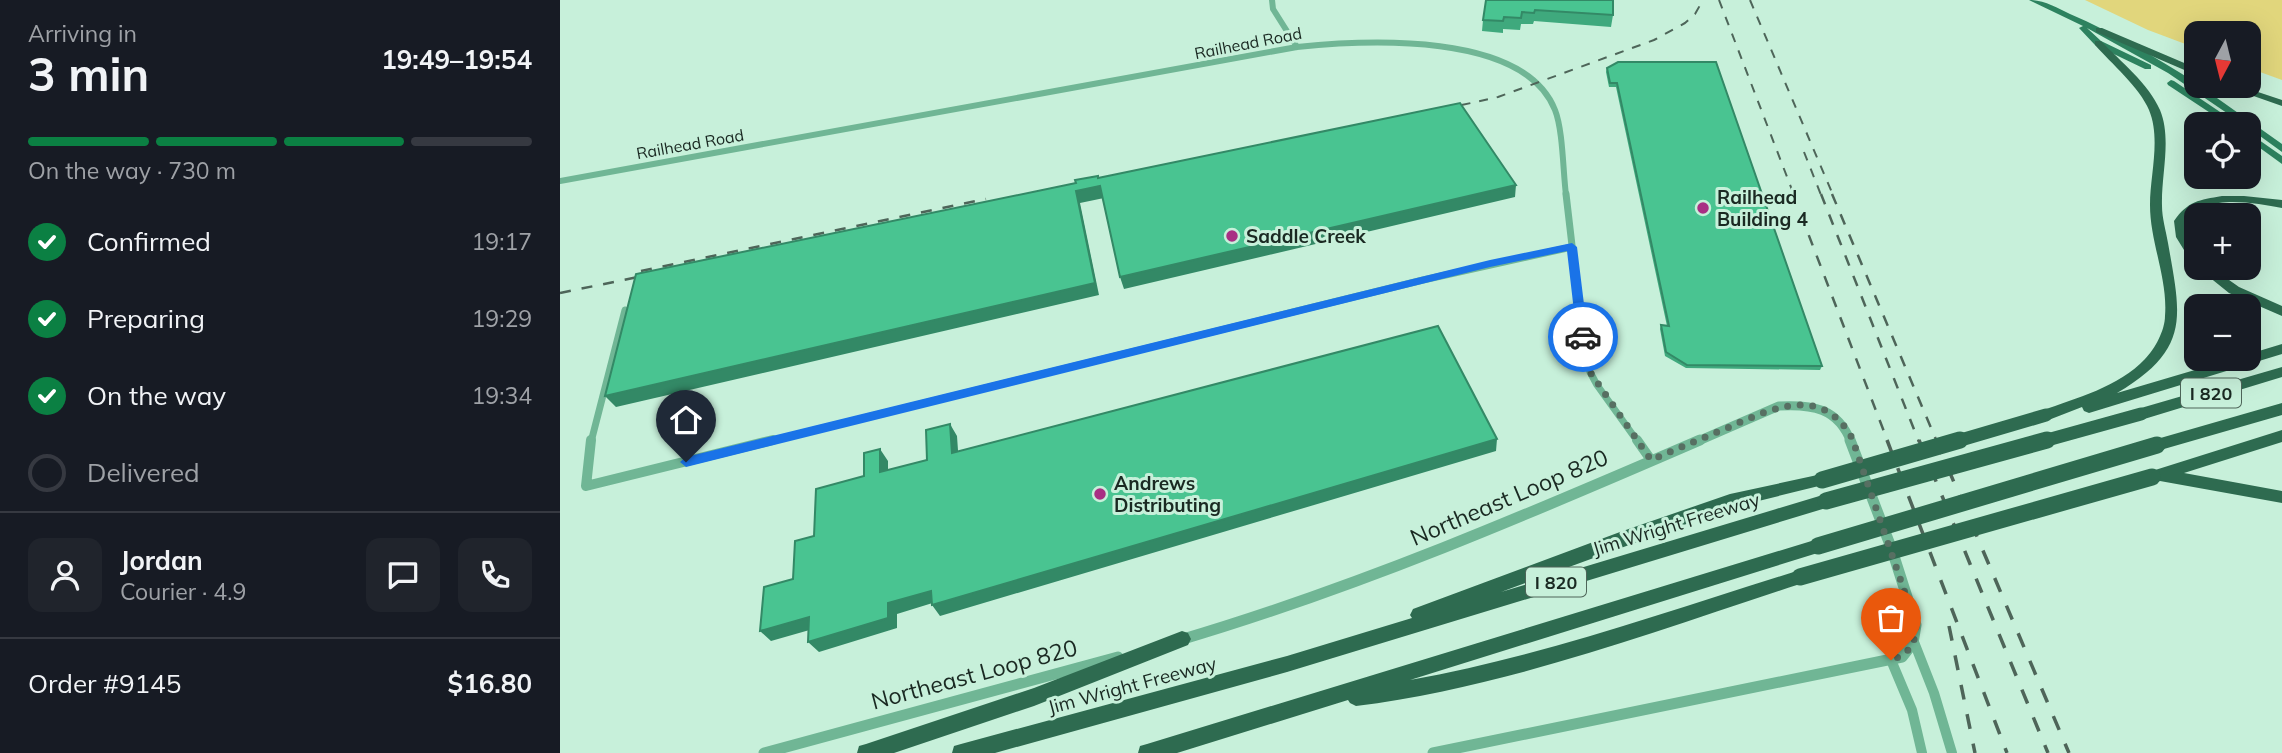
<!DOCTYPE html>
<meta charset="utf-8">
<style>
body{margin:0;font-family:Mulish,sans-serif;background:#20242c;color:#f1f3f6;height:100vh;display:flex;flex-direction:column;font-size:26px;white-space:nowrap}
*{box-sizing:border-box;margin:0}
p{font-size:23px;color:#9ea1a6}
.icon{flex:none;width:38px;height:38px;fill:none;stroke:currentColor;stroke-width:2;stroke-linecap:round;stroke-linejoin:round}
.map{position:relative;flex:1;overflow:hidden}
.drawer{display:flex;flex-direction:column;background:#171b24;width:560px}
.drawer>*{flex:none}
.needle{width:46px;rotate:187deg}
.buttons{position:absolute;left:1624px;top:21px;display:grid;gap:14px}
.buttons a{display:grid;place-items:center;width:77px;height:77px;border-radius:14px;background:#171b24;box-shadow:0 7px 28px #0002;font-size:35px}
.pin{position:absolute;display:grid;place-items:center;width:60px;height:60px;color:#fff;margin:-72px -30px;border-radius:50% 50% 50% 0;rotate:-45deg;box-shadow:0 0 7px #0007}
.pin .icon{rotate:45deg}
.courier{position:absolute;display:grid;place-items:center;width:70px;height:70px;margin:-35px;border:5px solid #1a73e8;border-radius:50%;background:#fff;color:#222;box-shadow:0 2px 9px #0007}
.head em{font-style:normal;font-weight:700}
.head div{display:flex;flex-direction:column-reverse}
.head{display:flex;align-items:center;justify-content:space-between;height:119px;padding:0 28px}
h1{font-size:46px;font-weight:700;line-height:52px}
.bar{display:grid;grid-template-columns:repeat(4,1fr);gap:10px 7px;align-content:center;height:84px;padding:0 28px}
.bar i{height:9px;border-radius:5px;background:#363941}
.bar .active{background:#0b8043}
.bar p{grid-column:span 4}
.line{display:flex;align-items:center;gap:18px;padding:0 28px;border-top:2px solid #363941}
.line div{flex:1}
.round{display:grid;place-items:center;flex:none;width:74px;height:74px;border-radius:14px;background:#20242c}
ol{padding:0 28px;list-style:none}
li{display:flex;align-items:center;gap:21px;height:77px}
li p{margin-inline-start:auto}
li .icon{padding:7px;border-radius:50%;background:#0b8043;color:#fff;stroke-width:4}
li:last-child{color:#9ea1a6}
li i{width:38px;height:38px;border:4px solid #363941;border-radius:50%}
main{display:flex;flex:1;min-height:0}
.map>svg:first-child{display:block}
.green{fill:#e1d67c}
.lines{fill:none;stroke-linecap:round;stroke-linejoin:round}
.minor-far2{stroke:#70b695;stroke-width:6}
.minor-far1{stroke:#70b695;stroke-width:7}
.minor{stroke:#70b695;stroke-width:10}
.tertiary-far1{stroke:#70b695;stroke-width:9}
.tertiary{stroke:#70b695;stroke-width:11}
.primary{fill:#2d825f;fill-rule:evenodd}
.motorway{fill:#2e6b50;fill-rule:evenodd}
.rail-far2{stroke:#4e6559;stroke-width:2;stroke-dasharray:9 9;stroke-linecap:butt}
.rail-far1{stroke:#4e6559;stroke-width:2.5;stroke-dasharray:11 11;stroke-linecap:butt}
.rail{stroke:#4e6559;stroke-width:3.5;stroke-dasharray:15 15;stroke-linecap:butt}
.motorway-bridge-far1{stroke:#2e6b50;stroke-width:13}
.motorway-bridge{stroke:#2e6b50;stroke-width:17}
.wall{fill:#3fa97d}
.shaded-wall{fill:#338966}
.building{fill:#49c491;stroke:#338966;stroke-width:2}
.route{fill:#1a73e8}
.done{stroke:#576f62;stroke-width:7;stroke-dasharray:0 12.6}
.poi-dot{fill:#a92f84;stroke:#c7f0da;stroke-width:2.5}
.labels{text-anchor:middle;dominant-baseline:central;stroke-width:6;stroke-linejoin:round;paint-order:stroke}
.far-street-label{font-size:16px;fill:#1a2922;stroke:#c7f0da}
.shield{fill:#c7f0da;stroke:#4e6559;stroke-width:2}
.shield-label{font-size:18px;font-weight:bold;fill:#1a2922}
.poi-label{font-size:19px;font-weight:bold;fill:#1a2922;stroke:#c7f0da;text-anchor:start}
.street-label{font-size:19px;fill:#1a2922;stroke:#c7f0da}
.near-street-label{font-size:23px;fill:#1a2922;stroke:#c7f0da}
</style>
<main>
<section class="drawer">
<div class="head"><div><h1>3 min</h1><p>Arriving in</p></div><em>19:49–19:54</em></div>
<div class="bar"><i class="active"></i><i class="active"></i><i class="active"></i><i></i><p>On the way · 730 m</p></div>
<ol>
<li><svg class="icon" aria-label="check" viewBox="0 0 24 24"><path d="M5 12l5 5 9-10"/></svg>Confirmed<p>19:17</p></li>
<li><svg class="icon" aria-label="check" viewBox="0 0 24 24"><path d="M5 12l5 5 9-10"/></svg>Preparing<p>19:29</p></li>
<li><svg class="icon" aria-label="check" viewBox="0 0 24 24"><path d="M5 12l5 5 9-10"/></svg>On the way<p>19:34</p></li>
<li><i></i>Delivered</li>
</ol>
<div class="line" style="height:126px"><a class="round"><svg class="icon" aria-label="person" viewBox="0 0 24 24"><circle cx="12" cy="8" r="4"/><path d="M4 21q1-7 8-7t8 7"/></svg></a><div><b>Jordan</b><p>Courier · 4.9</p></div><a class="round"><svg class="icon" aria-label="chat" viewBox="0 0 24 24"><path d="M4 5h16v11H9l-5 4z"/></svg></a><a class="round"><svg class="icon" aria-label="phone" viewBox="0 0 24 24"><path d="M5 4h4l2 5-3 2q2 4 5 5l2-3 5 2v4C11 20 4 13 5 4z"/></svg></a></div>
<div class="line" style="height:91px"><div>Order #9145</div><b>$16.80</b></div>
</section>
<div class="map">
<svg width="1722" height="753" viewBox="0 0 1722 753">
<rect width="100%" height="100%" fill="#c7f0da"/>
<path class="green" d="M1525,0H1722V80L1689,68V33H1636V48L1588,30Z"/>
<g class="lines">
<path class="minor-far2" d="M712,0L713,9L737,47
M0,181L737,47C805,40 964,31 995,110C1003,130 1003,172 1006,195"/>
<path class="minor-far1" d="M1006,194L1024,348L1030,372L1037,385L1078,442
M31,442L65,310
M206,442L863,280L1012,247"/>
<path class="minor" d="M31,440L26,486L213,440
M1077,440L1091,460
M1354,642L1374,693L1392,753
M1331,660L1352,710L1362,753"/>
<path class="tertiary-far1" d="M1136,442L1219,406C1252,404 1278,408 1291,442"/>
<path class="tertiary" d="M620,640C799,587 969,514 1140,440
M204,753L558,657
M873,753L1342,657L1353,643L1356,625L1332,550L1290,440"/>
<path class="primary" d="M1469,0C1484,0 1497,8 1510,14C1554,33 1596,57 1636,83V86H1640L1722,144V152L1689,128V124H1683L1608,73L1527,28L1541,41L1591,65V69H1585L1535,45L1519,28L1523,26Z
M1611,80L1614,81L1678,124H1667L1608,85L1607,83Z
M1689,133L1722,156V164L1689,140Z"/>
<path class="motorway" d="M1536,28H1542L1636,68V75L1536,32Z
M1535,41H1541C1560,61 1589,84 1600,110C1612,139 1601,175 1602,206C1602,218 1606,231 1608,243C1621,317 1631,349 1557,393L1672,359H1689V354L1722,344V354L1529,413L1524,411L1522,407L1486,421L1481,419L1479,415L1481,411C1516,398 1559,387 1585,359C1595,349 1605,330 1605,316C1608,279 1590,242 1590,205C1590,175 1601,139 1589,110C1580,88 1551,63 1535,45Z
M1665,86H1680L1722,100V106Z
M1662,196H1684L1722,200V208C1693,203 1645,193 1626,221C1628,237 1636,248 1636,264L1632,263L1616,237L1614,221C1628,201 1639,200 1662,196Z
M1638,268H1652L1679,287L1722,306V316L1669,293Z
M1722,367V377L1581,420L1576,418L1574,414L1576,410L1581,408Z
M1722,403V415L1597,451L1592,449L1590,445L1592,441L1597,439Z
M1722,430V442L1624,473L1722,491V503L1600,481L1592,483L1587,481L1584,477L1587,473L1592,471Z
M1262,474L1267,476L1270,480L1267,484L1170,508L941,592L1266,494L1272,496L1274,501L1272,506L1266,508L727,672L435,753H392L394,746L401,744L727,656L852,618L850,615L853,609L1060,532L1170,494Z
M1258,539L1264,541L1266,546L1264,551L850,680C983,656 1112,610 1240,570L1246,572L1248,577L1246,582L1240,584C1096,631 947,687 796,706L790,703L788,700L617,753H578L580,746L587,744Z
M622,631L628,633L631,639L628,645L474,706L334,753H297L299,746L306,744L474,688Z"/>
<path class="rail-far2" d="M1159,0L1234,195
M1190,0L1273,195
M884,109L938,97L1094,40L1125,23L1135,14L1143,0
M1244,152L1261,195"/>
<path class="rail-far1" d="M1233,194L1328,442
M1261,194L1359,442
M1272,194L1377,442
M81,271L426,199
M0,293L93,274"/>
<path class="rail" d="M1327,440L1447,753
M1359,440L1488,753
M1376,440L1509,753
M1389,626L1415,753"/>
<path class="motorway-bridge-far1" d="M1394,442L1486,415
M1480,442L1581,414"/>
<path class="motorway-bridge" d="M1262,480L1400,440
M1266,501L1487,440
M1258,546L1597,445
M1240,577L1592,477"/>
</g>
<path class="wall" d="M926,0L1053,15L1051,27L974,21L973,24H961L960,30L943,29V33L922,31L923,20Z
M1047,68L1262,366L1260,370L1126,368L1105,356L1100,329L1101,325L1107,326L1056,87H1049L1046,72Z"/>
<path class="shaded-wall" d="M956,185L955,197L564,289L560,277Z
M540,186L544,198L520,203L539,295L56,407L45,396L516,191Z
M390,424L397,436L399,465L392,453Z
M937,439L936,451L380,616L372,605Z
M320,449L328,461V484L320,472Z
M371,591L379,601L337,614V628L259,652L248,642L328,603Z
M249,617L260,627L211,641L200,631Z"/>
<path class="building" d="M926,0H1053V15L975,10L974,13L962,12L961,18L944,17L943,21L923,20Z
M1058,62H1156L1262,366L1127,365L1106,352L1101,325L1109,326L1057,83H1050L1047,68Z
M900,103L956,185L560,277L540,186L516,191L535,283L45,396L76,274L516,183L515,180L538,176V178Z
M878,326L937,439L372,605L371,591L328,603V618L248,642L249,617L200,631L204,587L233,579L235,541L254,536L256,489L304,476V453L320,449V472L367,460L366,430L390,424L392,453Z"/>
<path class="route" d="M1012,243L1017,247L1028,337L1023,341L1017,337L1007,251L930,267L126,467L120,462L126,457L930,260Z"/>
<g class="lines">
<path class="done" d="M1023,337L1030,372L1091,460C1116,449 1141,439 1167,428C1211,409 1261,383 1292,438L1356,625C1356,644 1349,654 1331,660"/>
</g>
<g class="poi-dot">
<circle cx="1143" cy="208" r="7"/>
<circle cx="672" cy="236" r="7"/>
<circle cx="540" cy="494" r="7"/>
</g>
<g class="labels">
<g class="far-street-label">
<text transform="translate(688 43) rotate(-11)">Railhead Road</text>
<text transform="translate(130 144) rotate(-10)">Railhead Road</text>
</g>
<g class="shield">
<rect x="1621" y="378.5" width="60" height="29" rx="5"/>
<rect x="966" y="567.5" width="60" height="29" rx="5"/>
</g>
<g class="shield-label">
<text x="1651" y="393">I 820</text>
<text x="996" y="582">I 820</text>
</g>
<g class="poi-label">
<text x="1157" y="197">Railhead<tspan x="1157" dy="22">Building 4</tspan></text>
<text x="686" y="236">Saddle Creek</text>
<text x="554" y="483">Andrews<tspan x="554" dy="22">Distributing</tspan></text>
</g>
<g class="street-label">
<text transform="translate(1116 524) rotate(-17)">Jim Wright Freeway</text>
<text transform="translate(572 685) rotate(-15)">Jim Wright Freeway</text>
</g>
<g class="near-street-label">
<text transform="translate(949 497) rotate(-23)">Northeast Loop 820</text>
<text transform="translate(414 674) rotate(-15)">Northeast Loop 820</text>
</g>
</g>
</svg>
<div class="buttons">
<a><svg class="needle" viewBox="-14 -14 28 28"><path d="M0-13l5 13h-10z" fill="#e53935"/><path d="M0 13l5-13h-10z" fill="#9ea1a6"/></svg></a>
<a><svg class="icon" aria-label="locate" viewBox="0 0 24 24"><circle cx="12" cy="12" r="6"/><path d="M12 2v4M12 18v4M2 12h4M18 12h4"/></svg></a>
<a>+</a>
<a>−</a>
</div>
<div class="pin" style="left:1331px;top:660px;background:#ea580c"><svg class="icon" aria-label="bag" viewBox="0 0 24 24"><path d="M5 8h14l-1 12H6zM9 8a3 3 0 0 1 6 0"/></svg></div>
<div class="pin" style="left:126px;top:462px;background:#1f2937"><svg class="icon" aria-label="home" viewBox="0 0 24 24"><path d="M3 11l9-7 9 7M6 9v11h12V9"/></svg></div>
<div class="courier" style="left:1023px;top:337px"><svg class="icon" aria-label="car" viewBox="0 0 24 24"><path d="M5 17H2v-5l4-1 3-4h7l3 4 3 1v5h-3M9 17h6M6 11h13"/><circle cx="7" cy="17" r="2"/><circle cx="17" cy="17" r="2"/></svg></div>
</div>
</main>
